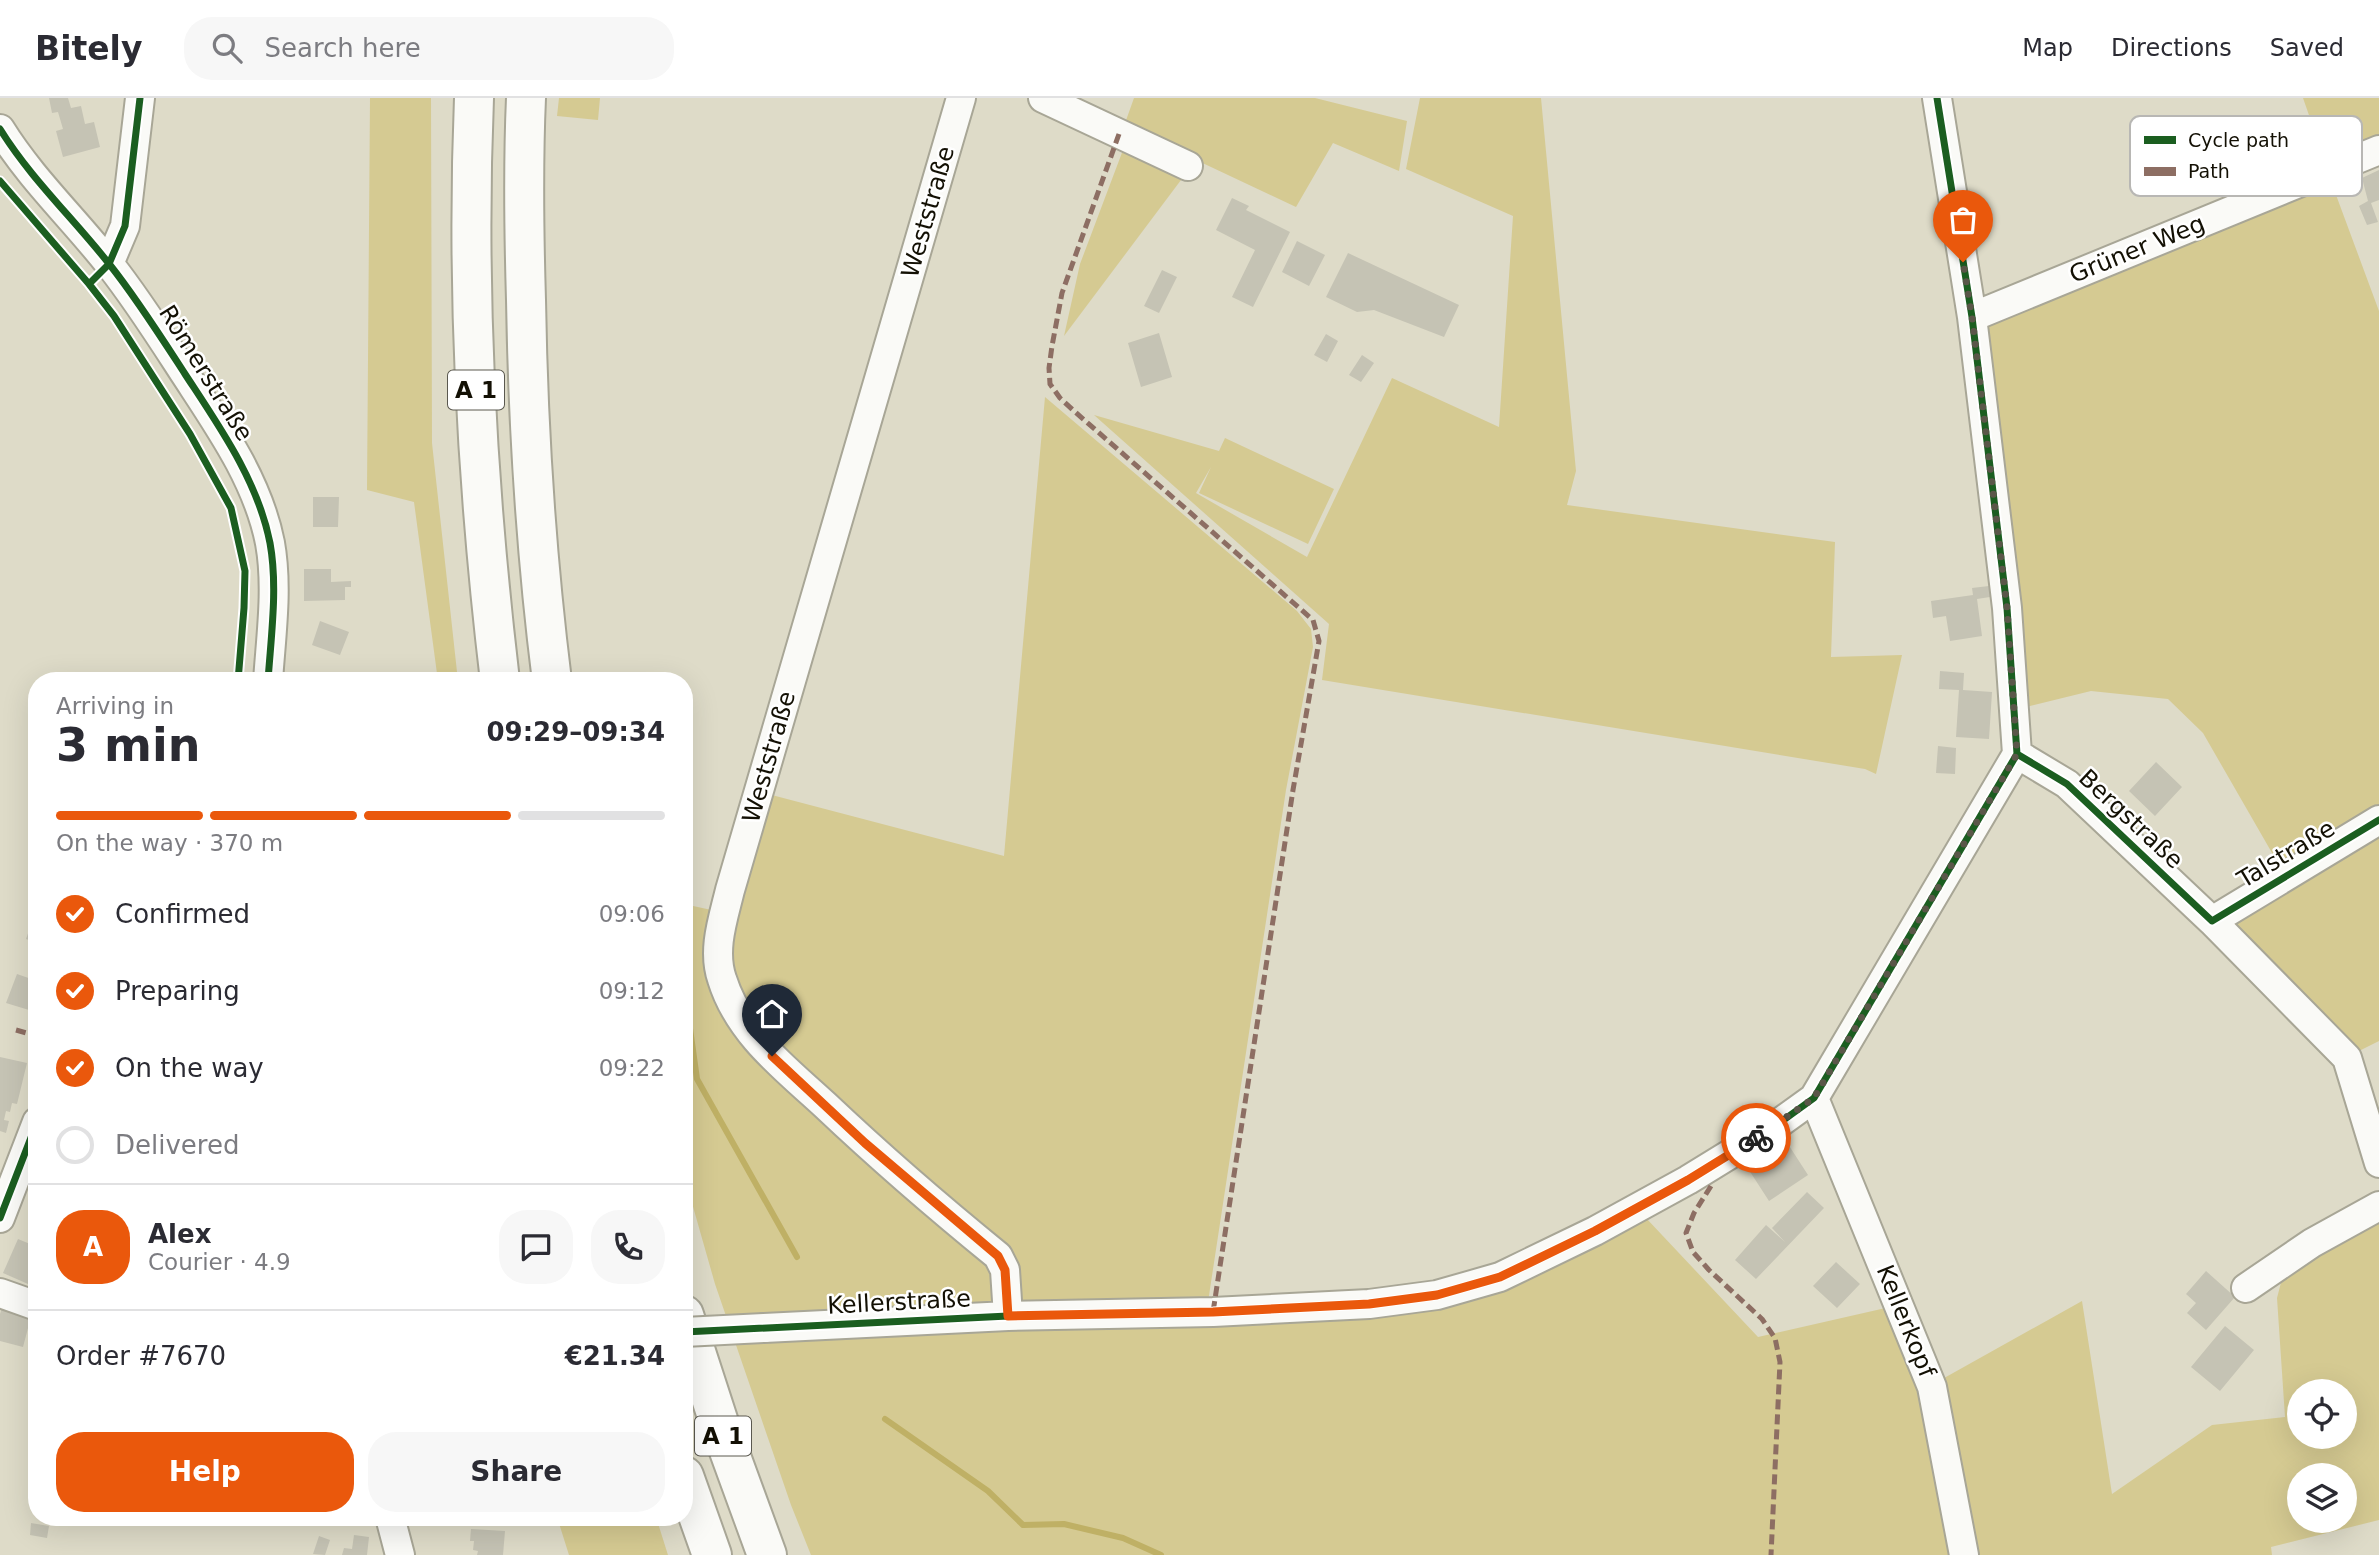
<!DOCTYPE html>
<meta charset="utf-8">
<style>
body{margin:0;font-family:"DejaVu Sans",sans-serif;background:#f7f7f7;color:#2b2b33;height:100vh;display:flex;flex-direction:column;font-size:26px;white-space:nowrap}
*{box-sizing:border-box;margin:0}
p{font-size:23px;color:#7c7c81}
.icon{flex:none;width:38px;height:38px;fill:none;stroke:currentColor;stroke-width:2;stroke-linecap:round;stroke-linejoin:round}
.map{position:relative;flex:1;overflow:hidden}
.sheet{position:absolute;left:28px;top:574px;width:665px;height:854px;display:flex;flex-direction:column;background:#fff;border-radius:28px;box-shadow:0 7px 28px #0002}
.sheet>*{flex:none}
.fabs{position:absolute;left:2287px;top:1281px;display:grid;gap:14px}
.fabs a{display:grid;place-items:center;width:70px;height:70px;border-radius:50%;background:#fff;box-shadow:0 7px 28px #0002;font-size:35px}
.pin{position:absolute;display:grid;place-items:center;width:60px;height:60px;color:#fff;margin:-72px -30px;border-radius:50% 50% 50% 0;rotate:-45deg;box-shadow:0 0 7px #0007}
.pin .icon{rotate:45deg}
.courier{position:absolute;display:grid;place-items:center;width:70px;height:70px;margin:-35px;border:5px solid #ea580c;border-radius:50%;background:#fff;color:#222;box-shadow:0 2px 9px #0007}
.overview em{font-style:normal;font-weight:600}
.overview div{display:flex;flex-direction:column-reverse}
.overview{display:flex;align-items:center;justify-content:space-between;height:119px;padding:0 28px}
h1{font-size:46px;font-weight:600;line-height:52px}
.bar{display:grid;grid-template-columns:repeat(4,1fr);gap:10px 7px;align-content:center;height:84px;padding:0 28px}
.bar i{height:9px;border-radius:5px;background:#e1e1e2}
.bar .active{background:#ea580c}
.bar p{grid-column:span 4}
.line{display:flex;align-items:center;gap:18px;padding:0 28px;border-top:2px solid #e1e1e2}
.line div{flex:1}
.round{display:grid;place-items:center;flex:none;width:74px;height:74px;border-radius:28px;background:#f7f7f7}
ol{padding:0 28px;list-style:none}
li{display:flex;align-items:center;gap:21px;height:77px}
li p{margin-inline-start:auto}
li .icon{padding:7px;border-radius:50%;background:#ea580c;color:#fff;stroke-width:4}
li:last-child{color:#7c7c81}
li i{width:38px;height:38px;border:4px solid #e1e1e2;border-radius:50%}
.button{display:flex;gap:14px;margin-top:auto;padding:14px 28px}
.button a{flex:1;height:80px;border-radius:28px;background:#ea580c;color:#fff;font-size:28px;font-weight:600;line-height:80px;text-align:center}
.button a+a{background:#f7f7f7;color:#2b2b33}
header{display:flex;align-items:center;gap:42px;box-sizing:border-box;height:98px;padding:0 35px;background:#fff;border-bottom:2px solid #e1e1e2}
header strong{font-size:33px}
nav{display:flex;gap:38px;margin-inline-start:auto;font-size:24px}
.search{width:490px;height:63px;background:#f7f7f7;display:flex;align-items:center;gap:18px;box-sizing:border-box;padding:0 24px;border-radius:28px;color:#7c7c81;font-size:26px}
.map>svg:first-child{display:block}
.green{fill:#d5ca92;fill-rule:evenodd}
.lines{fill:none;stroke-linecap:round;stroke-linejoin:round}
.stream{stroke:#bfb065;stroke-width:6}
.building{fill:#c5c3b4}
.minor-casing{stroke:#a8a696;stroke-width:32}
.highway-casing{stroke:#a8a696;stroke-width:42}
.minor{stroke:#fafaf7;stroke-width:28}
.highway{stroke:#fafaf7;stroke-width:38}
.minor-bridge-casing{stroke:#a8a696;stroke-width:32;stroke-linecap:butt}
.minor-bridge{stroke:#fafaf7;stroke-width:28}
.quiet{stroke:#8d6e63;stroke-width:5;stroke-dasharray:10 5;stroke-linecap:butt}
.cycleway-casing{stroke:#fff;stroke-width:11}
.cycleway{stroke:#1b5e20;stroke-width:7}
.done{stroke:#5a5749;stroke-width:7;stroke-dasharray:0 12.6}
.route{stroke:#ea580c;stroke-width:9}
.labels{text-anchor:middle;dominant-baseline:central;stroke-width:5;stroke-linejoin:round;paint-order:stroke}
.shield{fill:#fff;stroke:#5a584f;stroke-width:2}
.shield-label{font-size:23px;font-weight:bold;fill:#131004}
.street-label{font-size:24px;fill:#131004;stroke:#fff}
.key{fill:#fff;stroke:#b8b7b4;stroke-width:2}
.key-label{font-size:19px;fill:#131004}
</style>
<header>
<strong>Bitely</strong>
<div class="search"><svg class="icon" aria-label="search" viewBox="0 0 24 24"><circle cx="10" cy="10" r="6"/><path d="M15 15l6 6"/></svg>Search here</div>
<nav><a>Map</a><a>Directions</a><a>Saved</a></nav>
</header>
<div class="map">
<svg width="2379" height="1457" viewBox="0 0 2379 1457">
<rect width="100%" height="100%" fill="#dedbc8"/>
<path class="green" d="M370,0H431L432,345L458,583H438L414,404L367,392Z
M559,0H600L598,22L557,18Z
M1134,0H1315L1407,23L1399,73L1333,45L1296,109L1124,28Z
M1420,0H1541L1576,373L1567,407L1835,444L1831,559L1902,557L1876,676L1865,671L1322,582L1329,526L1094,317L1219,353L1225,340L1334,391L1308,446L1199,395L1211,369L1196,395L1307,459L1392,280L1499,329L1513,118L1406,71Z
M2303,0H2379V44L2325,63Z
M1123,52L1181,82L1064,238L1080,166Z
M2329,78L2379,213V715L2283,774L2203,635L2168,601L2091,593L2022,610L1979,220Z
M1045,299L1297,513L1311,531L1313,549L1286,692L1208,1204L1011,1213L1009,1161L760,935L726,861L768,696L1004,758Z
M2379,728V943L2353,956L2221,824Z
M684,806L716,813L722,906L992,1159L1003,1224L1367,1217L1448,1209L1501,1190L1646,1120L1758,1239L1890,1209L1922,1292L1955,1457H811L791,1407L715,1186L684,1077Z
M2379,1119V1422L2271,1449L2272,1457H1971L1937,1284L2082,1203L2112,1396L2212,1327L2285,1319L2277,1200L2284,1173ZM2300,1293H2345V1339H2300ZM2300,1377H2345V1423H2300Z
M557,1419H656L668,1457H569Z"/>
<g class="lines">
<path class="stream" d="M684,887L697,981L797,1159
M885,1321L988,1393L1023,1427L1064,1426L1123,1440L1161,1457"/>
</g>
<path class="building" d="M49,0H68L71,10L81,8L85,26L94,24L100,49L63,59L56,33L63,31L58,14L52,15Z
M2379,72V102L2371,105L2378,124L2367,127L2359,108L2368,103L2362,80Z
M1232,100L1249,108L1246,112L1290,134L1253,209L1232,199L1255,152L1216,132Z
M1297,143L1325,157L1309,188L1282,174Z
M1348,155L1459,207L1444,239L1374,212L1357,214L1326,199Z
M1162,172L1177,179L1159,215L1144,208Z
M1159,235L1172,279L1141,289L1128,245Z
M1326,236L1338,243L1327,264L1314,257Z
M1362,257L1374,265L1361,284L1349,277Z
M313,399H339L338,429H313Z
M304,471H331V484L351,483V489H345V502L304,503Z
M1989,488L1990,499L1977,501L1982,538L1950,543L1946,518L1933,520L1931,503L1973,497L1972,490Z
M320,523L349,534L340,557L312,547Z
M1940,573L1964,575L1963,592L1992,594L1989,641L1956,639L1959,592L1939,591Z
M1938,648L1956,650L1955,676L1936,675Z
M2156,664L2182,689L2155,718L2129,693Z
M36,813L37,814V845L26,841Z
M17,876L37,883V917L29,914V912L6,905Z
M0,959L27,965L17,1006L12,1005L10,1014L6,1013L4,1022L9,1023L6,1035L0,1033Z
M1786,1043L1808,1077L1769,1103L1747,1069Z
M1807,1094L1824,1110L1756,1181L1735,1162L1766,1127L1785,1144L1772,1130Z
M37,1131V1168L28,1186L3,1175L18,1141L30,1146Z
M1836,1164L1860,1186L1837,1210L1813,1188Z
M2206,1173L2235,1199L2206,1232L2187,1215L2196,1205L2186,1196Z
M3,1206L32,1215L23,1249L0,1243V1216Z
M2225,1228L2254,1252L2220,1293L2191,1269Z
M31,1425L49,1428L47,1440L30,1437Z
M471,1431L505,1433L503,1457H477L478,1453L473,1452L474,1443H470Z
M354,1437L369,1439L367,1457H342L344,1450L352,1451Z
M319,1438L330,1442L325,1457L313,1456Z"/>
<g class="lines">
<g class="minor-casing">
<path id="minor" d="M961,0L730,792C723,821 712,852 722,881C739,936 785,970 825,1007C881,1060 939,1110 998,1158L1005,1172L1008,1218
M1043,0L1188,68
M0,31C31,81 74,121 110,167C137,201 161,239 185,276C219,328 258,383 270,445C278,489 271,538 268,583
M109,166L125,128L140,0
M1972,219L2379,52
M2017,656L2067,686L2212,823L2347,960L2379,1065
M2212,823L2379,722
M1814,1000L1932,1289L1964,1457
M0,1120L37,1024
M2246,1190L2312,1145L2379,1108
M0,1195L34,1207
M764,1230L1008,1218L1213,1214L1369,1206L1437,1197L1500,1179L1595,1133L1688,1082L1771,1031L1814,1000L2017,656L2007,510L1972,219L1937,0
M390,1419L400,1457"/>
</g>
<g class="highway-casing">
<path id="highway" d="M474,0C466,194 477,390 500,583
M526,0C523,67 524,135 526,202C528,329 536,456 552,583
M684,1217L721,1331L767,1457
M684,1378L712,1457"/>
</g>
<use href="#minor" class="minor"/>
<use href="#highway" class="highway"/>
<g class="minor-bridge-casing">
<path id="minor-bridge" d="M684,1234L764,1230"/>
</g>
<use href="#minor-bridge" class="minor-bridge"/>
<path class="quiet" d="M1119,36L1062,195L1052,248L1049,270L1050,286L1060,300L1074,313L1313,522L1319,543L1293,692L1213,1214
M16,932L37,938
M1711,1088L1694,1115L1686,1135L1693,1154L1709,1172L1762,1221L1775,1240L1780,1264L1771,1457"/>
<g class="cycleway-casing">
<path id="cycleway" d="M0,31C31,81 74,121 110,167C137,201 161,239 185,276C219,328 258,383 270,445C278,489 271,538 268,583
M0,83L89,186L114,218L190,336L231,410L245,473L244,510L238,583
M89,186L109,166L125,128L140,0
M2017,656L2067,686L2212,823L2379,722
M0,1120L37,1024
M684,1234L1008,1218L1213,1214L1369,1206L1437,1197L1500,1179L1595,1133L1688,1082L1771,1031L1814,1000L2017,656L2007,510L1972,219L1937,0"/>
</g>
<use href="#cycleway" class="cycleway"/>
</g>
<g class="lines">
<path class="done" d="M1756,1040L1814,1000L2017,656L2007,510L1972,219L1963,164"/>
<path class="route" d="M772,958L865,1045L998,1158L1005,1172L1008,1218L1213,1214L1369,1206L1437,1197L1500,1179L1595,1133L1688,1082L1756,1040"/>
</g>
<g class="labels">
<g class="shield">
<rect x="448" y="272.5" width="56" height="39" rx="5"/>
<rect x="695" y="1318.5" width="56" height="39" rx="5"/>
</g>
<g class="shield-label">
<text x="476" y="292">A 1</text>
<text x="723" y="1338">A 1</text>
</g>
<g class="street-label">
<text transform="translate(928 114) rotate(-74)">Weststraße</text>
<text transform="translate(2137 151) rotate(-22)">Grüner Weg</text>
<text transform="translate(206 275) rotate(58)">Römerstraße</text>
<text transform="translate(769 659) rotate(-74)">Weststraße</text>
<text transform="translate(2131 721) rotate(43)">Bergstraße</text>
<text transform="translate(2286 756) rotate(-31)">Talstraße</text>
<text transform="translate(899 1204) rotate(-3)">Kellerstraße</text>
<text transform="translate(1906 1223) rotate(68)">Kellerkopf</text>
</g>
</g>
<rect x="2130" y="18" width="232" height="80" rx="10" class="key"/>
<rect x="2144" y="38" width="32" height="8" fill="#1b5e20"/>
<rect x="2144" y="69" width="32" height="9" fill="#8d6e63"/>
<g class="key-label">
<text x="2188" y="49">Cycle path</text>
<text x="2188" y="80">Path</text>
</g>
</svg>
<div class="fabs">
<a><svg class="icon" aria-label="locate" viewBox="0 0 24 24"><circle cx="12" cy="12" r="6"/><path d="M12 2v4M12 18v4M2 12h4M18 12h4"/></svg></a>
<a><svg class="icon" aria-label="layers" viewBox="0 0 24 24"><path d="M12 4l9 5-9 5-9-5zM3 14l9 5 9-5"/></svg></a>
</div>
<div class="pin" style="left:1963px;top:164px;background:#ea580c"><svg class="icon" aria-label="bag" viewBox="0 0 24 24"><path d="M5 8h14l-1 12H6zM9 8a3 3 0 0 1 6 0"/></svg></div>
<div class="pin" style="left:772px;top:958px;background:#1f2937"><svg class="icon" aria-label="home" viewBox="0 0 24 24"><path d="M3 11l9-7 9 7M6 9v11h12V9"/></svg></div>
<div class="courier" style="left:1756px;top:1040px"><svg class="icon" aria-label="bike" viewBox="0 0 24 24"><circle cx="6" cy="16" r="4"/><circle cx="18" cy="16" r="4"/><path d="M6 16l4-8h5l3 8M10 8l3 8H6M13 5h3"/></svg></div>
<section class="sheet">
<div class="overview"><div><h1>3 min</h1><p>Arriving in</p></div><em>09:29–09:34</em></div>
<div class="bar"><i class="active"></i><i class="active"></i><i class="active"></i><i></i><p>On the way · 370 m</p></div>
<ol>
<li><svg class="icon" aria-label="check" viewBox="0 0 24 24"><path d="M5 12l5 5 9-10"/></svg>Confirmed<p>09:06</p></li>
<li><svg class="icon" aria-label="check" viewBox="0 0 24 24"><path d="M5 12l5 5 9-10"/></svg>Preparing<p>09:12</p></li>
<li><svg class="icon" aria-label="check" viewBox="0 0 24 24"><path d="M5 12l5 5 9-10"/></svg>On the way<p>09:22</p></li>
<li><i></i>Delivered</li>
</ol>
<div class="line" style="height:126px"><b class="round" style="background:#ea580c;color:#fff">A</b><div><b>Alex</b><p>Courier · 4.9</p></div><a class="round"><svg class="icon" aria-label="chat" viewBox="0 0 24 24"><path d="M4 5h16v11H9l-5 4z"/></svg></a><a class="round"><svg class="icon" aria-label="phone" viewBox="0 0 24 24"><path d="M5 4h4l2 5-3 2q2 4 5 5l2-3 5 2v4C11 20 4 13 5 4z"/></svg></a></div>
<div class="line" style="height:91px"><div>Order #7670</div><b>€21.34</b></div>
<div class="button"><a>Help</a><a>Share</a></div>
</section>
</div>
